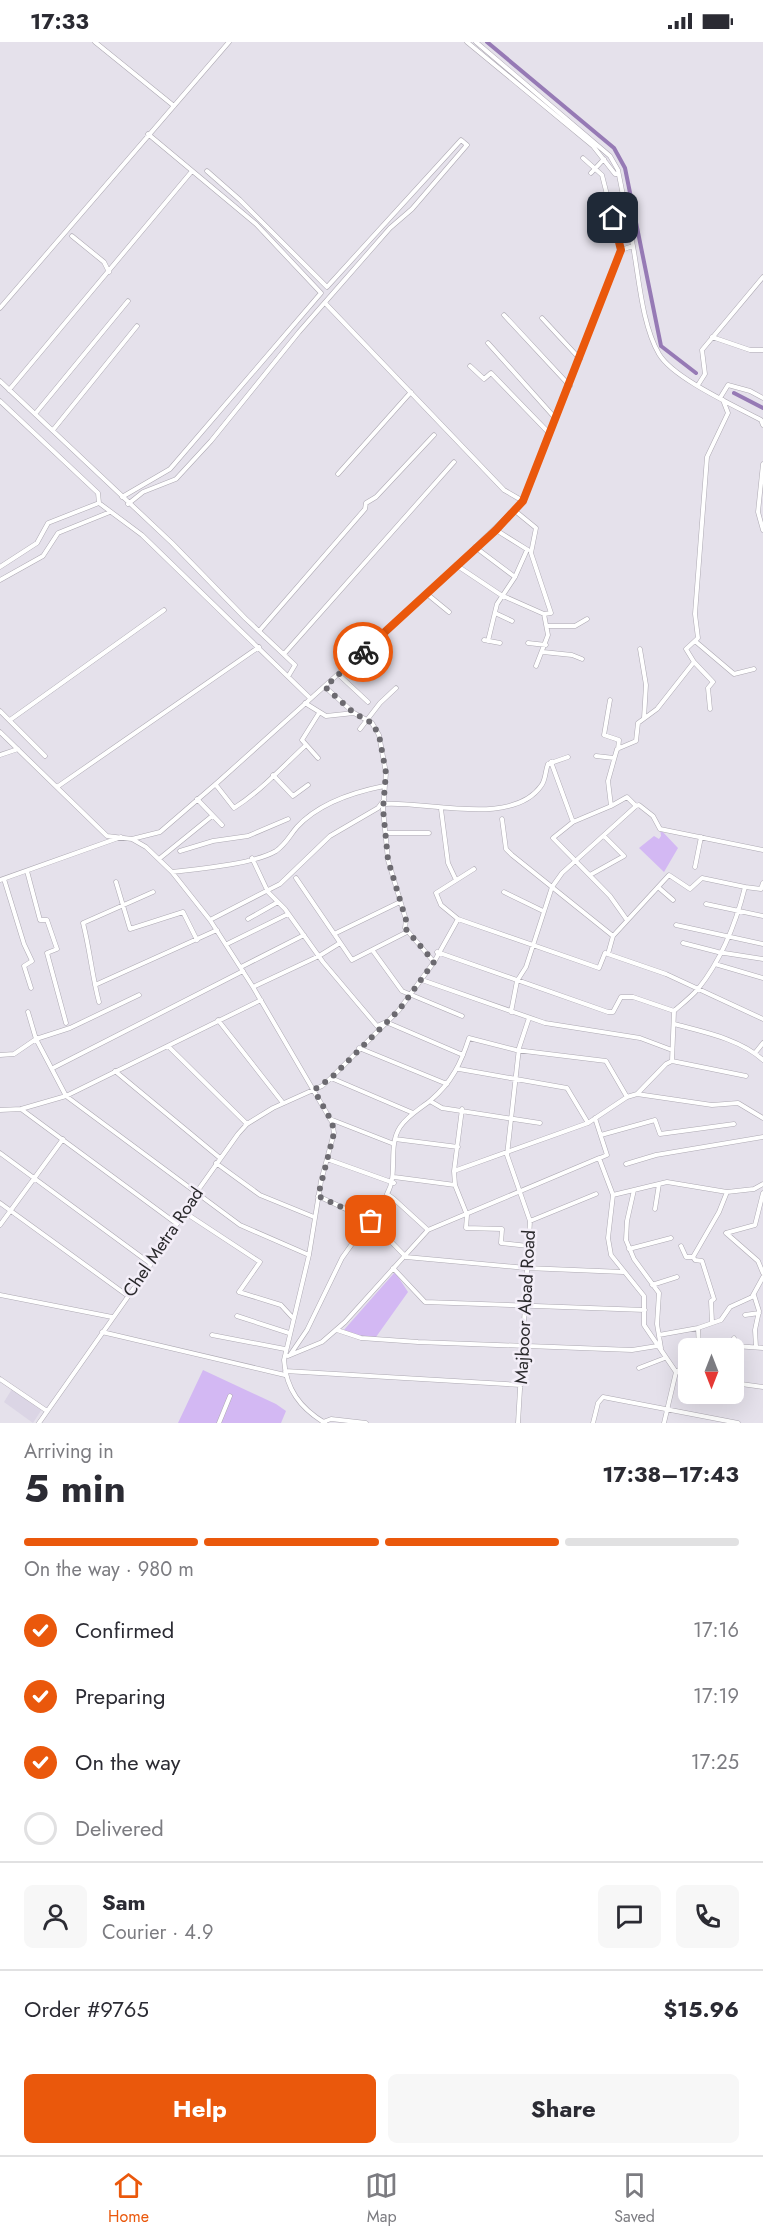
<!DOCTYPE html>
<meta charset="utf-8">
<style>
body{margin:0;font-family:Jost,sans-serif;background:#f7f7f7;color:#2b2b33;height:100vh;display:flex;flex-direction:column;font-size:22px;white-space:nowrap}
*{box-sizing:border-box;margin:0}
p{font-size:20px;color:#7c7c81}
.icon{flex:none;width:33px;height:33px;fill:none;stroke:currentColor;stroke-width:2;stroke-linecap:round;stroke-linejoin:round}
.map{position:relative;height:1381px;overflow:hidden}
.side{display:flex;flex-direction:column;background:#fff;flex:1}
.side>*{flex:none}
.needle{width:39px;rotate:180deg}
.tools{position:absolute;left:678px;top:1296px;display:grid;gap:12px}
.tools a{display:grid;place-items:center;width:66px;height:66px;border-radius:9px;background:#fff;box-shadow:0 6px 24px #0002;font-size:30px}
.pin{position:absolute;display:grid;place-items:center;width:51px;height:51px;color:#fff;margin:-26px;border-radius:12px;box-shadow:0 3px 9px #0006}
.courier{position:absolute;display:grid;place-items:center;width:60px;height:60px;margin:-30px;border:4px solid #ea580c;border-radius:50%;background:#fff;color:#222;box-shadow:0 2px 8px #0007}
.summary em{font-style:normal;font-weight:700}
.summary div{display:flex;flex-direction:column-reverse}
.summary{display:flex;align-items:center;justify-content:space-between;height:102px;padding:0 24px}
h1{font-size:39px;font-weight:700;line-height:45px}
.bar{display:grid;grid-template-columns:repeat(4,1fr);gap:9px 6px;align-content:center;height:72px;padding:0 24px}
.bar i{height:8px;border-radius:4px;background:#e1e1e2}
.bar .active{background:#ea580c}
.bar p{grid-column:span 4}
.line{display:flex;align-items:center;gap:15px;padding:0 24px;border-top:2px solid #e1e1e2}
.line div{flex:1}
.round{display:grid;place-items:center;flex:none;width:63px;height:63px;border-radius:9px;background:#f7f7f7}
ol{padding:0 24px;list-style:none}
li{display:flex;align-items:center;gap:18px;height:66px}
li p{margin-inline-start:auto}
li .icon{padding:6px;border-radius:50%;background:#ea580c;color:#fff;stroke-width:4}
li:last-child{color:#7c7c81}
li i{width:33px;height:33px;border:3px solid #e1e1e2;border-radius:50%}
.primary-button{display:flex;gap:12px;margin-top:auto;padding:12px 24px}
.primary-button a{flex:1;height:69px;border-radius:9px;background:#ea580c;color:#fff;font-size:24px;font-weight:700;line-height:69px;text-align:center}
.primary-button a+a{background:#f7f7f7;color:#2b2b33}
.status{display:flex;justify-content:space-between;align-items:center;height:42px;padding:0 30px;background:#fff;direction:ltr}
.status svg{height:16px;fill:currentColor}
.dock{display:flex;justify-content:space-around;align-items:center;height:84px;border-top:2px solid #e1e1e2;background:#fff;font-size:16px;color:#7c7c81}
.dock a{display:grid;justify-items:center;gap:3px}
.dock .active{color:#ea580c}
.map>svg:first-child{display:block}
.built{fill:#dbd5e5}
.green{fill:#d3b8f3}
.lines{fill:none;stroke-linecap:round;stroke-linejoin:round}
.canal{stroke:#967ab5;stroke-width:4}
.minor-casing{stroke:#ada9b2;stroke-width:5}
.minor{stroke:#fff;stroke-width:4}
.done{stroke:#6c6a70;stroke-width:6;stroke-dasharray:0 10.8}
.route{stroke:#ea580c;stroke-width:8}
.labels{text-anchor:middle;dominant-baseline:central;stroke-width:5;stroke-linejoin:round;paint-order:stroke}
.street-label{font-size:18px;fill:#2b2a2d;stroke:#f3eef8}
</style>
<div class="status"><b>17:33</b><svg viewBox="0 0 49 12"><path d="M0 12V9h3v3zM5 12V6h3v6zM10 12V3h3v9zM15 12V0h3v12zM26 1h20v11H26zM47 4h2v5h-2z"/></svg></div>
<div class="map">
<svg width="763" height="1381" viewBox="0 0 763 1381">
<rect width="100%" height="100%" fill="#e5e1eb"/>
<path class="built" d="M12,1347L42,1367L33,1381L4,1360Z"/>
<path class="green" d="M660,787L678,806L664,830L639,806L654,794L659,797L661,794Z
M395,1230L408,1250L376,1295H362L343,1289Z
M203,1328L276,1362L286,1369L281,1381H178Z"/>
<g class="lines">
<path class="canal" d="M487,0L614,106L625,126L661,304L696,331
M734,351L763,366"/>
<g class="minor-casing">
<path id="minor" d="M95,0L174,64
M467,0L593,104L615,132H618
M583,116L602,133L621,208
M591,131L604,117
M72,194L104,220L109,230
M633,204C639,236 642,283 659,312C673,336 735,364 761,378L763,383
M326,262L504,448L523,459
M0,266L229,0
M504,273L570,344
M542,276L580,317
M712,295L750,308H763
M488,301L556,377
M470,324L484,337L491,331L550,392
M0,339L172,501L245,576L295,623L289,633
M698,343L705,332L702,308L763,235
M9,348L192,129
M720,356L728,343L750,349L763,356
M0,359L98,451L99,461
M35,372L128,259
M53,388L137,284
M763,422L758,470L763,488
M338,432L411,350
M122,455L170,427L321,251L256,182L148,92
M128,462L143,450L176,437L211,399L299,290L390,186L412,167L467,103L461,98L327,245L240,158L207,129
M496,488L528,508
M475,505L515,535
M456,523L501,553L544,572L551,571L531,511L536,486L514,468
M0,525L37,501L48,481L99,461L142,493L310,656
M0,538L43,514L58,491L110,470
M427,552L449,570
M495,571L512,579
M547,584H575L587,577
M260,588L365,467L366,461L376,455L434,393
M484,598L500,601
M488,599L497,562L515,535L527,508
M695,599L734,632L754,627
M528,601L546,603
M640,607L646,643L644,676
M543,610L572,613L582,617
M284,612L454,420
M694,620L713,640L708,646L710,667
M536,624L548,593L544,572
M338,632L368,660
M325,645L353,670
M610,658L604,693L619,698L618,707
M305,661L326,674L354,671L372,681L379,693L386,731L383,767L388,818L406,878L405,886L434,920
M0,669L45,714
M10,678L164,568
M360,687L380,661L396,646
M0,690L107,794L132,797L146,805L172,830L210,878L253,945L332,1080L334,1091L321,1139L309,1213L284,1318C286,1347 300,1366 325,1381
M0,713L18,707
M596,714L614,716
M318,716L302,698L319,671
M551,720L573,780
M273,733L293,754L308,743
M216,743L234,766C261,749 281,726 305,704
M57,745L259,605
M197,757L222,783
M385,762C427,759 512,785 541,744C546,738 545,729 548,722L568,715
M611,764L573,780L553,796L610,854L627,878
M636,764L627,755L611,764L608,739L617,707L636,699L638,681L657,667L694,620L686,607L698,596L695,572L707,415L728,371L723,358
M441,767L448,821L456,838
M502,777L506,807L512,813L613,894
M386,791H429
M132,797L160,790L218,740L427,552L523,459L621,208L633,204L618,128L610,114L476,0
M180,809L213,799L248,794L288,777
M252,816L268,850L285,867L323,920L377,984L386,980L463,1013
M159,817L212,774
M695,825L701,795
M474,827L436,851L441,863L458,877L599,926L605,911L666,932L763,977
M27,829L40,878H47L57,907L47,911L66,981
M173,830C199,827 254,822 276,809C286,802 290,793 297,785C318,762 354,750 384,744
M590,833L624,814L604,794
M296,836L352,918L407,890
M4,837L24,902L32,919L24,924L31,946
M0,838L121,795
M116,840L130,887L183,870L197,898
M658,845L673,858
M504,850L543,869
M706,862L763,874
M248,877L278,860
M210,878L280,842L330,794L378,766L384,758
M676,883L763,902
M334,892L400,860
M683,901L718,910L763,917
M227,902L288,872
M373,909L402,949L462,974
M437,910L608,970H613L621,955H633L674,969
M608,912L613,894L669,833L690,847L702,836L745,845
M715,922L763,936
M241,925L304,893
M422,938L545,981L640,996L672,1008
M95,943L217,888
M253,945L319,914L340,901
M99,960C92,934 90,908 83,881L153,850
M28,970L36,997L66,1054L240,1183L309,1213
M511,970L517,939L526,925L552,845L562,831L636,764L639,763L653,774L660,787L763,808
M218,978L283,1061
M674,982C704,990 740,997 763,1018
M168,1004L247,1082
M359,1006L447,1042
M755,1011L763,1001
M0,1013L14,1012L36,997L70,986L139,953
M672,1019L746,1034
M53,1026L243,929
M459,1027L567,1046L588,1081
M115,1029L220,1116
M331,1036L413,1071
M637,1052L712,1063L738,1061L763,1076
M430,1059L442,1066L540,1081
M21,1067L177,1182
M0,1068L21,1067L66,1054L261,958
M595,1076L607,1113L600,1116
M330,1077L394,1102
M601,1093L655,1078L660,1092L734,1082
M395,1097L458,1105
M0,1111L151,1222
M327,1117L394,1141
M216,1121L260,1153L314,1175
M626,1122L656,1113L763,1095
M454,1129L462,1067
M394,1135L455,1143
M634,1148L627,1179L626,1198L634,1217L659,1251L657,1282L661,1306
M318,1154L371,1179L406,1215L526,1226L623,1230
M394,1157L428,1188
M0,1161L128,1254
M655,1167L659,1142
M184,1170L260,1220L239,1250L281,1263L292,1275
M530,1179L596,1152
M0,1183L63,1097
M726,1191L755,1183L763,1151
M726,1191L758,1219L763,1231
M528,1204L501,1201L502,1187L466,1186L467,1173L455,1143L454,1129L588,1081L627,1055L637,1052L666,1022L672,1019L674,969C682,962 691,955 698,947C722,917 736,881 745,845L761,847L763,841
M681,1204L686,1215H693L719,1170L727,1150
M629,1207L671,1196
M693,1215L695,1218L702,1219L714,1257L711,1259L712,1280
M393,1226L425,1260L645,1268
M652,1243L677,1235
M0,1253L112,1275
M754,1253L759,1269L755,1288L756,1305
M745,1273L759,1271
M237,1274L289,1291
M337,1288L361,1296L418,1300L632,1308L657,1304
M102,1290L285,1333
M212,1293L285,1307
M659,1293L698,1286
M734,1296L735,1304L763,1306
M699,1306L698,1286L721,1278L730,1265L752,1255L763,1235
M290,1313L307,1288L342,1216L367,1181L382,1173L394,1157L387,1152C399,1131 387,1105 400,1085C408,1073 420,1067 431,1058C452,1040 461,1021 469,996L516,1008L606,1019L627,1055
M288,1314L322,1300L345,1280L428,1188L599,1116L613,1153
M639,1326L665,1316
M285,1329L521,1343
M676,1330L688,1322
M677,1330L688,1332
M0,1337L47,1369
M734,1341L763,1345
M323,1380L331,1377L366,1381
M39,1381L151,1222L196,1151L238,1092L247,1082L273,1066L322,1044L331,1036L399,968L434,920L458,877
M219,1381L230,1354
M518,1381L530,1179L507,1113L519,1006L529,976
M593,1381L598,1361L603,1355L738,1381
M664,1381L676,1330L644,1283V1254L611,1213L608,1196L613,1153L667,1140L727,1150L754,1147L763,1142"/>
</g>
<use href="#minor" class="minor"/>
</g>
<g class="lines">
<path class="done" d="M363,610L325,645L354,671L372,681L379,693L386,731L383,767L388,818L406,878L405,886L434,920L399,968L331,1036L314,1048L332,1080L334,1091L318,1154L371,1179"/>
<path class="route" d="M363,610L496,488L523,459L621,208L613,176"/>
</g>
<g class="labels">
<g class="street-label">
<text transform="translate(163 1200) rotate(-56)">Chel Metra Road</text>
<text transform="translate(525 1265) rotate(-87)">Majboor Abad Road</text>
</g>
</g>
</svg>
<div class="tools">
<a><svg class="needle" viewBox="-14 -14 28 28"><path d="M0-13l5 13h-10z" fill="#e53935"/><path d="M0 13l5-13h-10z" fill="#7c7c81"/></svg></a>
</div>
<div class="pin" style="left:371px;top:1179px;background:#ea580c"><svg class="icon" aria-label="bag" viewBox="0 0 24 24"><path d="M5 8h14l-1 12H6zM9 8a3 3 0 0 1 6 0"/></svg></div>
<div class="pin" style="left:613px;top:176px;background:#1f2937"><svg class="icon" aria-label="home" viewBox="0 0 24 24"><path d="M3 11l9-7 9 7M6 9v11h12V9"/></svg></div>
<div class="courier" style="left:363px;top:610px"><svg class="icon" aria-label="bike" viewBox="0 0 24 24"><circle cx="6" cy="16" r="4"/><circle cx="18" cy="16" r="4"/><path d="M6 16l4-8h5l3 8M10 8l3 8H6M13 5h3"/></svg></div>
</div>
<section class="side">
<div class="summary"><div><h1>5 min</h1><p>Arriving in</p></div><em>17:38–17:43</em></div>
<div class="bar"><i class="active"></i><i class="active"></i><i class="active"></i><i></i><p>On the way · 980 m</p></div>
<ol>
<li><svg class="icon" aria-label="check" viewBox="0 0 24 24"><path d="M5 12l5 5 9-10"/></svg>Confirmed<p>17:16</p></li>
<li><svg class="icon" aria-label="check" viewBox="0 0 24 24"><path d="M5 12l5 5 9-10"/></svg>Preparing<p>17:19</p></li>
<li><svg class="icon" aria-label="check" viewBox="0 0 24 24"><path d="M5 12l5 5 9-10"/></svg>On the way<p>17:25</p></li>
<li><i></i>Delivered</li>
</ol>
<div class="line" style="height:108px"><a class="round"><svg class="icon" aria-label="person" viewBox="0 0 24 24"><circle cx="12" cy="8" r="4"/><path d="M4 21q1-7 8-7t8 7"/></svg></a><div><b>Sam</b><p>Courier · 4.9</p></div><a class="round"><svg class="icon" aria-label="chat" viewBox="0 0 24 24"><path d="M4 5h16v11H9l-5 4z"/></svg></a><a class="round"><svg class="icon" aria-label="phone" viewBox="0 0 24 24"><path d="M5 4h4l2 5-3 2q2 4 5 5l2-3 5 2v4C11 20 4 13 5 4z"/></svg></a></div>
<div class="line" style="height:78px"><div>Order #9765</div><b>$15.96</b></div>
<div class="primary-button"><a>Help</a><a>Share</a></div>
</section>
<nav class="dock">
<a class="active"><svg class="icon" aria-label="home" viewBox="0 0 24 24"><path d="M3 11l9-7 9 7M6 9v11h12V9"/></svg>Home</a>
<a><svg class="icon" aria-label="map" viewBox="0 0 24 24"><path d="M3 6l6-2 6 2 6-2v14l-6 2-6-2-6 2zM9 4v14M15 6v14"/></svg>Map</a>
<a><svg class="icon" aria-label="saved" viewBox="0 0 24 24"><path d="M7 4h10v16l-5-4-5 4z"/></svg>Saved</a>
</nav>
